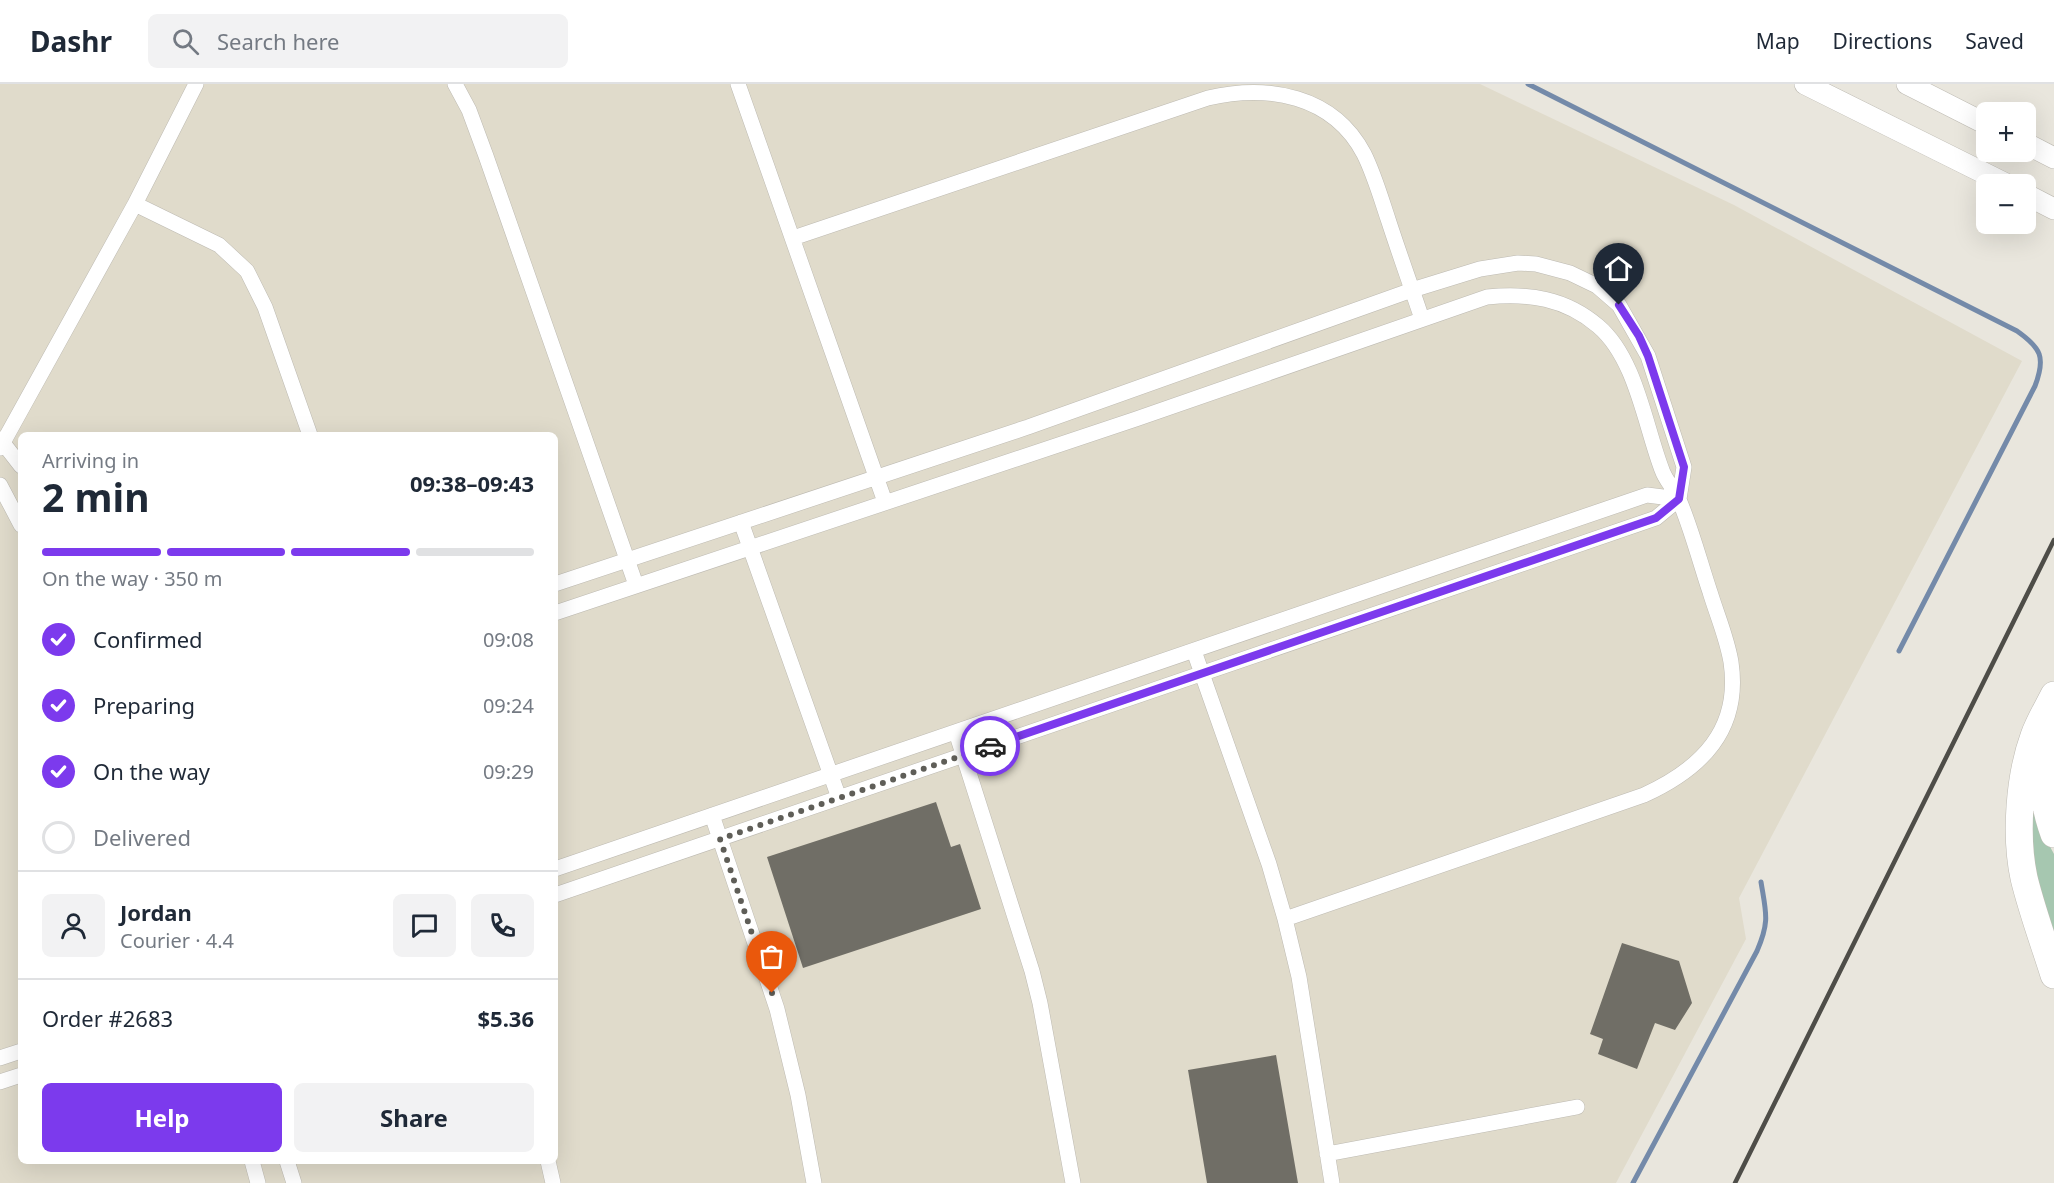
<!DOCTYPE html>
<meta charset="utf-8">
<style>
body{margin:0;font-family:"Noto Sans",sans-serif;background:#f2f2f3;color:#1f2937;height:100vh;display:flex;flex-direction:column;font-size:22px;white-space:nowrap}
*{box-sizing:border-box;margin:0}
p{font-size:20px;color:#747a83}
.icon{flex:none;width:33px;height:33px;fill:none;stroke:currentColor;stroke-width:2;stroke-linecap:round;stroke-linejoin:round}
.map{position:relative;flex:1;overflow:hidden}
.details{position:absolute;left:18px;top:348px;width:540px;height:732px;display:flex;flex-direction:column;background:#fff;border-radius:9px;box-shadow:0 6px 24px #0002}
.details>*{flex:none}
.controls{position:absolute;left:1976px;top:18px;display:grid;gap:12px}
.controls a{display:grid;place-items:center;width:60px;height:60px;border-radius:9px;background:#fff;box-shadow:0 6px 24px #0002;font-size:30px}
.pin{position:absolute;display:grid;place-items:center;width:51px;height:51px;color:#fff;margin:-62px -26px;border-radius:50% 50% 50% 0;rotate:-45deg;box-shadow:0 0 6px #0007}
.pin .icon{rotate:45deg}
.courier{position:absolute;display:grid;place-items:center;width:60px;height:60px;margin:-30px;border:4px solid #7c3aed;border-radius:50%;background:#fff;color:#222;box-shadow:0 2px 8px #0007}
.overview em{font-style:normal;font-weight:700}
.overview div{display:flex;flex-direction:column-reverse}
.overview{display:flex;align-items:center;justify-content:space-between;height:102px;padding:0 24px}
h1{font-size:39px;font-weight:700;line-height:45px}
.bar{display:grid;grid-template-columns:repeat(4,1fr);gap:9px 6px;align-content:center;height:72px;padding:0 24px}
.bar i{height:8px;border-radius:4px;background:#e0e1e3}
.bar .selected{background:#7c3aed}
.bar p{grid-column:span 4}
.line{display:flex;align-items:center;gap:15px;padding:0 24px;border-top:2px solid #e0e1e3}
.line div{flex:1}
.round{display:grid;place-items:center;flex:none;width:63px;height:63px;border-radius:9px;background:#f2f2f3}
ol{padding:0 24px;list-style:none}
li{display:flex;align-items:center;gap:18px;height:66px}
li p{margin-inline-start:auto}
li .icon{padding:6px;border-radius:50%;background:#7c3aed;color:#fff;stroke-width:4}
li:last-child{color:#747a83}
li i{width:33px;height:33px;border:3px solid #e0e1e3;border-radius:50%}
.primary-button{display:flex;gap:12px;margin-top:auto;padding:12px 24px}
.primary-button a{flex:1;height:69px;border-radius:9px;background:#7c3aed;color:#fff;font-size:24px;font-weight:700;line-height:69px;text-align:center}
.primary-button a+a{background:#f2f2f3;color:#1f2937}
header{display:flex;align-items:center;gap:36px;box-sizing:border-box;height:84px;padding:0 30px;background:#fff;border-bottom:2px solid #e0e1e3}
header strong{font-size:28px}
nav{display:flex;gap:33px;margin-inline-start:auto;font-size:21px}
.search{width:420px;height:54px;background:#f2f2f3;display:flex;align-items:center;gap:15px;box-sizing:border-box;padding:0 21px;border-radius:9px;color:#747a83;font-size:22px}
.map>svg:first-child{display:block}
.built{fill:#e0dbcb;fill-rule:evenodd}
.green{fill:#a6c7b0}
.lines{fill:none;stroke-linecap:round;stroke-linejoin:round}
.stream{stroke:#748aa9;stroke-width:5}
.building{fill:#706e66}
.street-casing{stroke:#bdbab2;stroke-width:16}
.secondary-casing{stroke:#bdbab2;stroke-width:22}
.highway-casing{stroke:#bdbab2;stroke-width:28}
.street{stroke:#fff;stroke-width:15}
.secondary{stroke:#fff;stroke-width:21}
.highway{stroke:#fff;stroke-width:27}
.rail{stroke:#4e4d48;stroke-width:4.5}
.done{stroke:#5f5e58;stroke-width:6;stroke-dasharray:0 10.8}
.route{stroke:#7c3aed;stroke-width:8}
</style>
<header>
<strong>Dashr</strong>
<div class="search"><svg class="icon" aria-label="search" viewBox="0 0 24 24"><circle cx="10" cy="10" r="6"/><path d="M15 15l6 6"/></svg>Search here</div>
<nav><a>Map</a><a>Directions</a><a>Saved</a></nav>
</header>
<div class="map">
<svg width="2054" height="1099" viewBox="0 0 2054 1099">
<rect width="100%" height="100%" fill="#e9e6dd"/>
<path class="built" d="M0,0H1480L1734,121L2022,277L1739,814L1746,855L1616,1099H0ZM21,351H555V1077H21Z"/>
<path class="green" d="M2050,637L2048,759L2054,770V861L2040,816L2029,737Z"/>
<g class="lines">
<path class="stream" d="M1528,0L2017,247C2041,264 2046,273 2035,302L1899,567
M1633,1099L1757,867C1770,837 1766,829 1761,798"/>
</g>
<path class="building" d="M936,718L951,763L960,760L981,825L803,884L767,773Z
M1622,859L1679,877L1692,919L1675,946L1655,939L1637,985L1598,970L1603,955L1590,950Z
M1276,971L1298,1099H1207L1188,986Z"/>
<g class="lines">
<g class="street-casing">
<path id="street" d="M455,0L469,26L486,72L636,501
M738,0L885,418
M135,120L219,161L247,187L265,223L310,351
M793,154L1208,14C1268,0 1333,11 1364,70C1374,90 1381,114 1388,135C1399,169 1411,202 1422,235
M0,355L21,382
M0,364L135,120L196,0
M0,401L21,441
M741,438L839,714
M555,500L1028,343L1412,206L1480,185L1518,179L1536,180L1570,189L1597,202L1619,221L1648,272L1684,383L1679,415L1656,434L555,811
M555,529L1136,335L1487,213C1529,209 1565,214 1598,242C1636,274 1645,342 1662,386C1666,398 1676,406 1680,418C1692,447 1700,478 1710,508C1717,531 1727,554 1731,578C1741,646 1701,685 1644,711L1285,835
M1194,567L1269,780L1285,835L1299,893L1332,1099
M956,648L1032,887L1040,919L1073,1099
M712,731L777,925L798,1011L814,1099
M555,785L1647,411L1679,415
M0,974L21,967
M0,998L21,991
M1327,1070L1577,1023
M252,1077L258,1099
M287,1077L294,1099
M548,1077L553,1099"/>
</g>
<g class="secondary-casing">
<path id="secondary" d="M1805,0L2006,100
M1907,0L1986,40
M2025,59L2054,74
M2025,110L2054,125"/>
</g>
<g class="highway-casing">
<path id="highway" d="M2054,611C2047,625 2039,638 2034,652C2019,693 2015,752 2024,794C2032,827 2044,859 2054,891
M2054,653C2038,683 2043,720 2054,750"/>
</g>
<use href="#street" class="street"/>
<use href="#secondary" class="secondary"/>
<use href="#highway" class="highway"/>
<path class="rail" d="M1735,1099L2054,456"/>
</g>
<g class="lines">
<path class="done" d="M772,909L720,755L990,662"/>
<path class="route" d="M990,662L1656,434L1679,415L1684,383L1648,272L1639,252L1619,221"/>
</g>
</svg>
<div class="controls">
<a>+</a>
<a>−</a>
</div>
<div class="pin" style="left:772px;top:909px;background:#ea580c"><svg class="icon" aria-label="bag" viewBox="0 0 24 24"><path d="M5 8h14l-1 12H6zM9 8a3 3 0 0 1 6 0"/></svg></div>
<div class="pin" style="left:1619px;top:221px;background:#1f2937"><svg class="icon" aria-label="home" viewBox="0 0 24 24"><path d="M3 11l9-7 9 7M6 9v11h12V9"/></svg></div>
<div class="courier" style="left:990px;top:662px"><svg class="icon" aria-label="car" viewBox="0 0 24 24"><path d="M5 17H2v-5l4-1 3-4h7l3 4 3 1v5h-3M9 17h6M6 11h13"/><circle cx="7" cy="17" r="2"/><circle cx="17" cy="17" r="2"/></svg></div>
<section class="details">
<div class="overview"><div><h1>2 min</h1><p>Arriving in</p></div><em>09:38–09:43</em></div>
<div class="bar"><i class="selected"></i><i class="selected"></i><i class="selected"></i><i></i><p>On the way · 350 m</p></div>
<ol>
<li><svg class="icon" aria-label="check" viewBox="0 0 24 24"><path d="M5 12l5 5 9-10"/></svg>Confirmed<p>09:08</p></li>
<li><svg class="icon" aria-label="check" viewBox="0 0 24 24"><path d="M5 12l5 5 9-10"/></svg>Preparing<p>09:24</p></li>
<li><svg class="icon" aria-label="check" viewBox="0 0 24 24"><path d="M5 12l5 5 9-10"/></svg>On the way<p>09:29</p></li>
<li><i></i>Delivered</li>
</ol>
<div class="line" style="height:108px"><a class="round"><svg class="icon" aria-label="person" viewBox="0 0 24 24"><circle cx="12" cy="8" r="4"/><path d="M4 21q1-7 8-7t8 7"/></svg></a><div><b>Jordan</b><p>Courier · 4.4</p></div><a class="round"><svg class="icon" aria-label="chat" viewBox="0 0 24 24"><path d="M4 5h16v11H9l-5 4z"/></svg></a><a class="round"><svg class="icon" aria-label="phone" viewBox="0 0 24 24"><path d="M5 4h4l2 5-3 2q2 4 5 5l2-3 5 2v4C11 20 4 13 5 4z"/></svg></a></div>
<div class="line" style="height:78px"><div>Order #2683</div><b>$5.36</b></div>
<div class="primary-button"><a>Help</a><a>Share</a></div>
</section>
</div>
